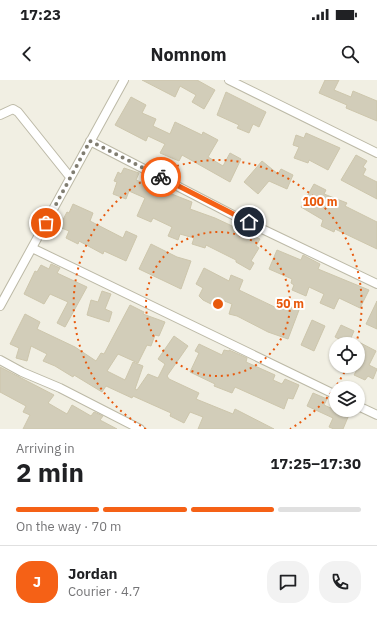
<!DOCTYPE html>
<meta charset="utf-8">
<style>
body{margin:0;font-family:"IBM Plex Sans",sans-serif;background:#f2f2f2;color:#202124;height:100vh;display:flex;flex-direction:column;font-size:15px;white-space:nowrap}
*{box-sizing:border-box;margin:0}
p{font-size:13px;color:#757577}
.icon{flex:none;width:22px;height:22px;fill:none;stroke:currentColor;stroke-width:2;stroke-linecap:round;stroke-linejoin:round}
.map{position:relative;height:349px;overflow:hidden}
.drawer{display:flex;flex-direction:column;background:#fff;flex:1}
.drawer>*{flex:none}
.tools{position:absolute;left:329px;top:257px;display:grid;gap:8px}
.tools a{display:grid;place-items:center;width:36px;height:36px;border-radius:50%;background:#fff;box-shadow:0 1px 3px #0004;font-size:20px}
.pin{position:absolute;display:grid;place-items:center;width:34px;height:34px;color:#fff;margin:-17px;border:2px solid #fff;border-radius:50%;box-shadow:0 1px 4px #0007}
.courier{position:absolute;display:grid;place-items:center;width:40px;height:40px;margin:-20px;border:3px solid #f56116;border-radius:50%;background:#fff;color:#222;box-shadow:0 1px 5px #0007}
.summary em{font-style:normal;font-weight:700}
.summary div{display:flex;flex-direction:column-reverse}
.summary{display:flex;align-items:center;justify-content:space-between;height:68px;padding:0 16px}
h1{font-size:26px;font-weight:700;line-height:30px}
.bar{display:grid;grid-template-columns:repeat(4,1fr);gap:6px 4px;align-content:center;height:48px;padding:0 16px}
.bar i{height:5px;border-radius:3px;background:#e0e0e0}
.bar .current{background:#f56116}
.bar p{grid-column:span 4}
.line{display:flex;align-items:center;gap:10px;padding:0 16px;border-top:1px solid #e0e0e0}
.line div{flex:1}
.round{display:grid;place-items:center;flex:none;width:42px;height:42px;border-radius:16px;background:#f2f2f2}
.status{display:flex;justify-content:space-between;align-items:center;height:28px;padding:0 20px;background:#fff;direction:ltr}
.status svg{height:11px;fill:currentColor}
header{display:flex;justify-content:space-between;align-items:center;height:52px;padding:0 16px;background:#fff;font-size:18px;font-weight:700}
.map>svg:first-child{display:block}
.building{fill:#d2cdb9;stroke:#cdc6ac}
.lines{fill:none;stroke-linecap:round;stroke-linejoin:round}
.minor-casing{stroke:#bcb9a6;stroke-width:10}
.minor{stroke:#fff;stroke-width:8}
.done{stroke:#807d71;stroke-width:4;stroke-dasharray:0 7.2}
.route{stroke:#f56116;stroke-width:5}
.ring{fill:none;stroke:#e8590c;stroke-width:2;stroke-dasharray:2 4}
.centre{fill:#e8590c;stroke:#fff;stroke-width:2}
.ring-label{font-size:12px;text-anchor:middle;font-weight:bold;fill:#e8590c;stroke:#fff;stroke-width:4;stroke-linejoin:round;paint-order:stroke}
</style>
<div class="status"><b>17:23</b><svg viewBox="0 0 49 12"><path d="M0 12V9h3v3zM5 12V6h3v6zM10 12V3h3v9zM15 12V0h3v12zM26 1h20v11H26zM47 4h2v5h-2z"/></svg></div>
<header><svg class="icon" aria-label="back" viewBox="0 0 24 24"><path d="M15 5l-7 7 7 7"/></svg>Nomnom<svg class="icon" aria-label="search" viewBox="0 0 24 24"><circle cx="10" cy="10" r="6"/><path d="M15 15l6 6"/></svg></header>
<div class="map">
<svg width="377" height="349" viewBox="0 0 377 349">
<rect width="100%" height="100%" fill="#f1efe3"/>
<path class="building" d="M142,0H197L215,10L204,29L192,22L196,15L180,6L175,17Z
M325,0H339L334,10L351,17L353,11L377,21V41L346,28L347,25L319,13Z
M226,12L266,32L259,47L253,44L249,53L237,48L239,45L217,35Z
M131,17L146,25L142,33L156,39L153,46L170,54L175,42L202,55L203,52L218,60L208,77L223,86L230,73L241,79L230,102L182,75L179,81L160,73L165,64L148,56L146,61L115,45Z
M306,53L340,68L328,90L309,80L308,83L294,78L299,67L293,65L296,55L304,58Z
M356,75L367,81L363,87L366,89L363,95L377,102V119L341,100Z
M262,81L278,94L281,89L293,95L287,109L269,101L258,114L244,102Z
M124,88L139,93L136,100L192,122L190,129L215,138L260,159L256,166L259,168L251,181L254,183L250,190L236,182V180L206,165L205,168L192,164L194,158L180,154L178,160L168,156L172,147L153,138L151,142L137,136L145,118L129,111L126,119L113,114L117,102L114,101L118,92L121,94Z
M314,104L326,110L324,114L347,123L345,126L377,142V169L335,149L334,152L321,146L323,140L301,127Z
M73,124L93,133L90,141L123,158L126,151L137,156L126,181L104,171L103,174L79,161L78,164L66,158L69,151L59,147L67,132L69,133Z
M151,164L177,177L191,181L181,209L139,189Z
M277,170L301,180L303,175L320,184L318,189L369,210L360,228L339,218L334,229L320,223L324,214L309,207L306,216L292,210L294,205L291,203L292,199L269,189Z
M51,184L60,188L57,193L87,207L65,247L57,243L68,222L50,214L44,224L24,214L35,191L37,192L41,185L49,189Z
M204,188L229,201L231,195L243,200L239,210L281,230L283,224L299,230L288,259L268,252L237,236L229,234L232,224L214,217L211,224L203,220L199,216L203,208L196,204Z
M102,211L111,214L105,229L112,232L109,242L87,235L91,220L98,222Z
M377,221V249L366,244Z
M130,225L144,232L143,234L165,242L159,256L155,255L151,266L147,265L138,283L118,274L107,291L125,300L133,282L143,286L135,309L137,310L148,294L158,298L165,284L158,279L174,256L188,266L167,296L169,299L199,313L196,319L233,334L235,329L274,349H198L203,337L190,332L184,343L170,336L171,333L133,316L132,318L106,306L102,312L74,295L73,297L55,286L43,281L47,274L31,266L27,281L16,278L19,268L10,264L25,234L40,242L37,249L75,267L96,281L101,273L104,274Z
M312,240L325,246L314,271L301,265Z
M341,245L354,251L351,258L376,271L369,285L377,289L373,299L368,296L365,300L354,295L358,288V264H342L338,262L339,259L335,257Z
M199,264L222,275L224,270L229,271V270L247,278L246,282L275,295L273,300L282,304L285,299L299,305L293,319L288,318L284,329L235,307L232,313L214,306L215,304L190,292L199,273L195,271Z
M0,287L54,315L48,323L67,334L72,325L91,336L94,332L103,336L100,340L117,349H23L30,335L23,332L26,326L0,312Z
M313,313L327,319L324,325L335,330H351L343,349H334L329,347L333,338L307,326Z"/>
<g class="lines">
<g class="minor-casing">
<path id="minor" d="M229,0L377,73
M0,35L13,29L18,32L70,97
M90,61L235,136L377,204
M32,168L336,315
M0,226L124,0
M0,280L22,292L60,308L140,349
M358,326L377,335"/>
</g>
<use href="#minor" class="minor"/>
</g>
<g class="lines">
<path class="done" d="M46,143L90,61L161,97"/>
<path class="route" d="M161,97L249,142"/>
</g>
<g class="ring">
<circle cx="218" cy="224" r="72"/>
<path d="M347 287A144 144 0 0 1 290 349M146 349A144 144 0 1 1 356 264"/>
</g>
<circle cx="218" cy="224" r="6" class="centre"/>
<g class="ring-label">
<text x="320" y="126">100 m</text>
<text x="290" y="228">50 m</text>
</g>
</svg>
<div class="tools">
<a><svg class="icon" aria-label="locate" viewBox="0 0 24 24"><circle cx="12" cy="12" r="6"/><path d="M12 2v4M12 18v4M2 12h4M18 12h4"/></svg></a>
<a><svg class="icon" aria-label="layers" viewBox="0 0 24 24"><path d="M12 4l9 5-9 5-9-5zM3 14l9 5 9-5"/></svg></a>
</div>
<div class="pin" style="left:46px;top:143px;background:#ea580c"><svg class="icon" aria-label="bag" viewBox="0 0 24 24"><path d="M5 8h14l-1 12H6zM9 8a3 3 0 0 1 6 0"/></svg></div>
<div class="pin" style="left:249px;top:142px;background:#1f2937"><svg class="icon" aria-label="home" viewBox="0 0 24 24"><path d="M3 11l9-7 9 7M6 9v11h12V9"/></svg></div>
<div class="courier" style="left:161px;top:97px"><svg class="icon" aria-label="bike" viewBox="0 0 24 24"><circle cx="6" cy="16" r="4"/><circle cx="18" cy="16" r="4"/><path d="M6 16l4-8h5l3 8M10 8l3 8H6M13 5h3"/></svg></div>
</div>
<section class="drawer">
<div class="summary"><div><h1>2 min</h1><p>Arriving in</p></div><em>17:25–17:30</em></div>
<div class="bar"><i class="current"></i><i class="current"></i><i class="current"></i><i></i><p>On the way · 70 m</p></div>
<div class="line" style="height:72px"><b class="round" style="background:#f56116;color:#fff">J</b><div><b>Jordan</b><p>Courier · 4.7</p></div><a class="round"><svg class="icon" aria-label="chat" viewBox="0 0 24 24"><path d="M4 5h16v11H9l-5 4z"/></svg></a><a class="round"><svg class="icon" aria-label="phone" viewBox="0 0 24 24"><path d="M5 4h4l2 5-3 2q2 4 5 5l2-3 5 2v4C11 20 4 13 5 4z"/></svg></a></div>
</section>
